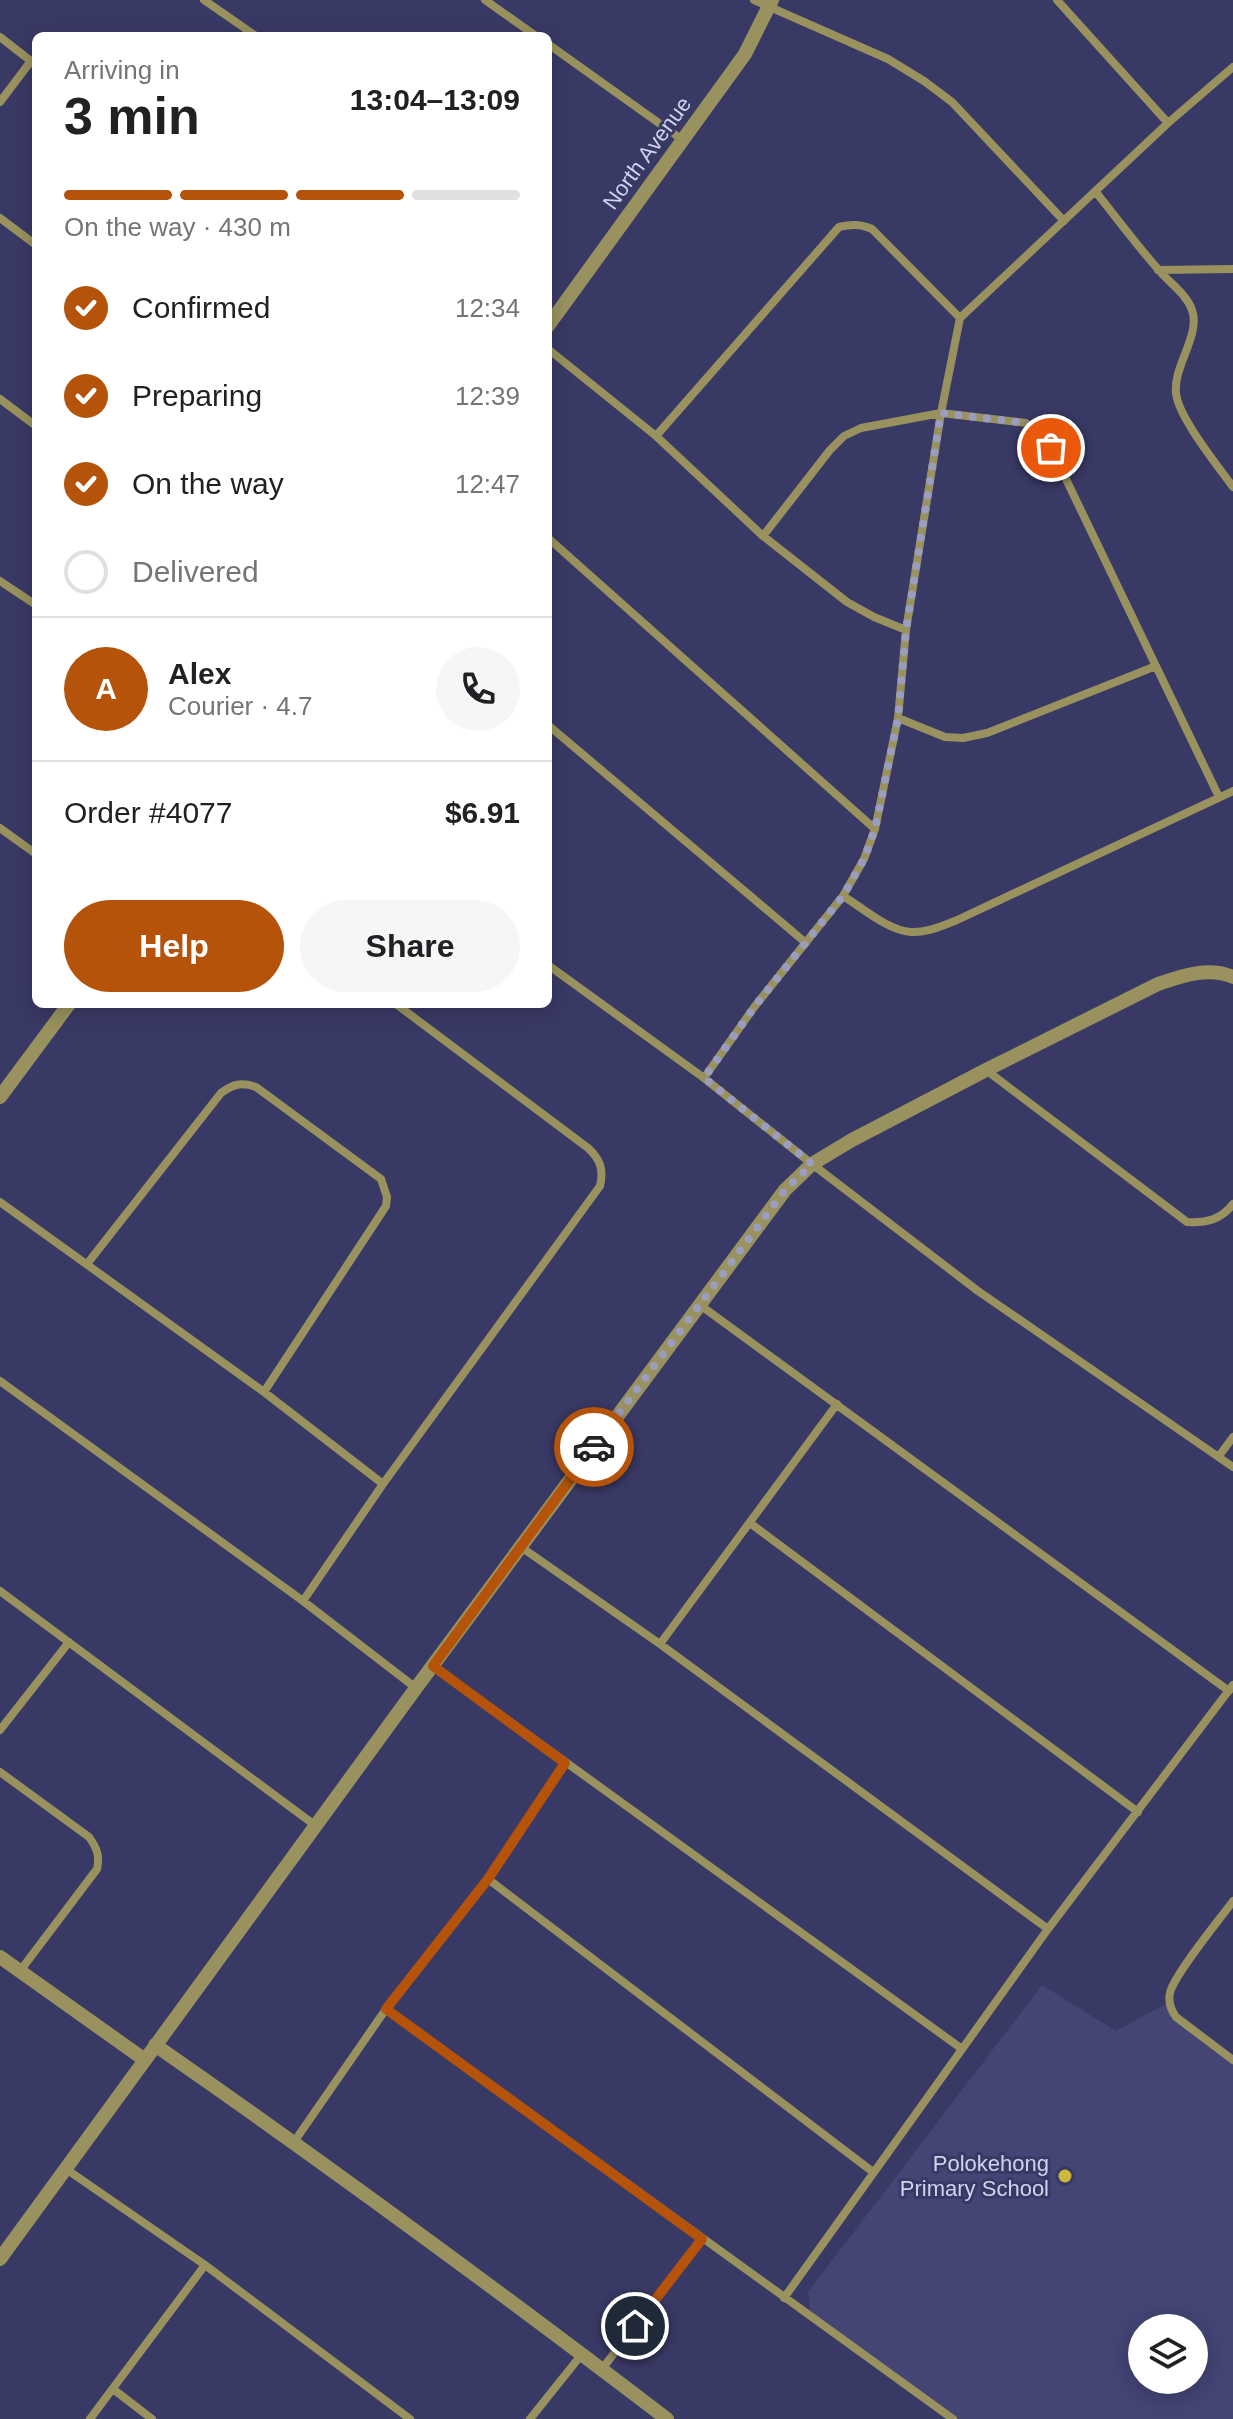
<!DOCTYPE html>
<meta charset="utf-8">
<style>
body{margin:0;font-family:Helvetica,sans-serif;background:#f6f6f6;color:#202124;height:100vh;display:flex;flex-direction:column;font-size:30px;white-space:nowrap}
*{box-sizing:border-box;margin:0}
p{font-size:26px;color:#757577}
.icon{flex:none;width:44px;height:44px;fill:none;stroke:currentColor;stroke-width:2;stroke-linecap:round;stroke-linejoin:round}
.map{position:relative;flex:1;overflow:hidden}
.sheet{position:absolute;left:32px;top:32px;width:520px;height:976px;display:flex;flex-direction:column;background:#fff;border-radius:12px;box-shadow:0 4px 20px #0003}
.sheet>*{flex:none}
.tools{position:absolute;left:1128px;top:2314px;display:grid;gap:16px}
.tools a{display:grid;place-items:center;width:80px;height:80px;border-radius:50%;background:#fff;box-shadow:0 4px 20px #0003;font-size:40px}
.pin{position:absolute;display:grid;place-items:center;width:68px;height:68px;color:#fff;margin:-34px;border:4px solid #fff;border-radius:50%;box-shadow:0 2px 8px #0007}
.courier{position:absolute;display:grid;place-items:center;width:80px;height:80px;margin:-40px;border:6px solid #b45309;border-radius:50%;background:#fff;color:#222;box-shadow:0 2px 10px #0007}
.summary em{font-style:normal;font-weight:800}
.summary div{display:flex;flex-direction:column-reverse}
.summary{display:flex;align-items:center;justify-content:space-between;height:136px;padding:0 32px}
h1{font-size:52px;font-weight:800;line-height:60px}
.bar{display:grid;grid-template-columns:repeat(4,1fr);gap:12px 8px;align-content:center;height:96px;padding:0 32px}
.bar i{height:10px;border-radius:6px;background:#e0e0e0}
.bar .selected{background:#b45309}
.bar p{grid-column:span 4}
.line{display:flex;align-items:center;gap:20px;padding:0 32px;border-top:2px solid #e0e0e0}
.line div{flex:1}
.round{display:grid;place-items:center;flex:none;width:84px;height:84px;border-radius:42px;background:#f6f6f6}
ol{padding:0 32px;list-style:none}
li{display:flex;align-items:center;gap:24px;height:88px}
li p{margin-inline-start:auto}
li .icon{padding:8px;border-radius:50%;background:#b45309;color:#fff;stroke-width:4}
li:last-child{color:#757577}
li i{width:44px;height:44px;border:4px solid #e0e0e0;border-radius:50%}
.primary-button{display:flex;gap:16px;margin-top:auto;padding:16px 32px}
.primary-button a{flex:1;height:92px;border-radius:48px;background:#b45309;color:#fff;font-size:32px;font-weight:800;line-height:92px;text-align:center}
.primary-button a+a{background:#f6f6f6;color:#202124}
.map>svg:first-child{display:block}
.built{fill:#444475;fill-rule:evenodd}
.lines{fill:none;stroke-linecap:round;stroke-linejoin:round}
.minor{stroke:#99925e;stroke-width:8}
.tertiary{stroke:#99925e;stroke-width:14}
.done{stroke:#9b9dbe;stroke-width:8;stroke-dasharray:0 14.4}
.route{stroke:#b45309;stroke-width:10}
.poi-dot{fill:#cbba39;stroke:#393965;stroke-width:3}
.labels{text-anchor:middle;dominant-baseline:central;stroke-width:6;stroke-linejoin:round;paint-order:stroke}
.street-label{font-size:22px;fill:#d0d3ee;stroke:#393965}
.poi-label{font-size:22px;fill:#d0d3ee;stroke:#393965;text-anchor:end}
</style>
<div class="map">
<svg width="1233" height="2419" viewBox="0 0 1233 2419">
<rect width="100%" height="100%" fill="#393965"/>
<path class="built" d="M1042,1985L1116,2031L1169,2002L1171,2010L1233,2060V2419H953L811,2317L808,2292ZM1142,2328H1194V2380H1142Z"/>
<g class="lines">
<path class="minor" d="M204,0L256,36
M485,0L536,36
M754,0L888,59L924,81L952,102L1064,221
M1057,0L1168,123
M0,37L36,65
M548,44L684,141
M0,102L31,61
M1095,191C1116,217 1135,243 1157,268C1168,282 1186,293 1192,310C1201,335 1173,366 1176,393C1178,417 1218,466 1233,487
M0,218L36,245
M1158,270L1233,269
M548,349L656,436L763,536L847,602L874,617L906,630
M0,399L36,426
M656,436L839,227C852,224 860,224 872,229L960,318
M763,536L830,450L844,436L861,428L941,413L1026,423L1039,432L1051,448L1219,797
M548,538L875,829
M0,581L36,605
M898,718L945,737L963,738L987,733L1156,666
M548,725L806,943
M0,828L36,854
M843,896C863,908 887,930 911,932C926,933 941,926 955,921L1233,791
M548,965L704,1078L812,1164L978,1291L1233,1467
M986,1070L1187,1222C1206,1223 1221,1220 1233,1204
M704,1078L755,1006L843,896L864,859L875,829L898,718L906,630L941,413L960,318L1168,123L1233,67
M0,1202L264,1392L383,1484
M87,1264L221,1093C233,1084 241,1082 256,1087L381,1179L387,1197L386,1206L264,1392
M700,1305L1229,1691
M0,1381L303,1601L416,1688
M1219,1456L1233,1437
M750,1523L1138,1812
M521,1547L660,1644L1048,1929
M0,1591L316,1826
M303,1601L383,1484L600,1186C604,1169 600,1159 588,1148L396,1004
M660,1644L837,1404
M433,1666L962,2049
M0,1730L69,1642
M0,1772L89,1837C97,1848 100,1856 97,1869L20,1971
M488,1879L873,2172
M1233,1901C1220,1919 1173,1976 1170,1993C1168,2002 1171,2010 1176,2017L1233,2060
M386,2009L953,2419
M294,2142L386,2009L488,1879L565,1763
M66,2169L205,2265L410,2419
M784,2298L1048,1929L1233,1685
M602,2369L702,2239
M113,2389L152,2419
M90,2419L205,2265
M530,2419L582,2354"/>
<path class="tertiary" d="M548,326L745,54L772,0
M0,1097L69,1004
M0,1957L145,2060
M155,2045C329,2166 499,2291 667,2419
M0,2259L416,1688L785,1190L812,1164L852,1140L986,1070L1158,984C1181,976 1209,966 1233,977"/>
</g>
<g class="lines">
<path class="done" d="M594,1447L785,1190L812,1164L704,1078L755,1006L843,896L864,859L875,829L898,718L906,630L941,413L1026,423L1039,432L1051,448"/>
<path class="route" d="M594,1447L433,1666L565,1763L488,1879L386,2009L702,2239L635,2326"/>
</g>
<circle class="poi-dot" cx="1065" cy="2176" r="8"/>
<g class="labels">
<g class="street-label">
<text transform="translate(647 153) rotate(-54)">North Avenue</text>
</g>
<g class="poi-label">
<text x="1049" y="2163">Polokehong<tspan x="1049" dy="25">Primary School</tspan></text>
</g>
</g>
</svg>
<div class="tools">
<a><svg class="icon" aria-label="layers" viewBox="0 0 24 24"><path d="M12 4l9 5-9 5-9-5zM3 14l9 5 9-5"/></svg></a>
</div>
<div class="pin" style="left:1051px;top:448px;background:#ea580c"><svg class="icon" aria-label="bag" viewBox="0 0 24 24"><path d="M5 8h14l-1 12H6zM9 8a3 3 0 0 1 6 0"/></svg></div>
<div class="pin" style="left:635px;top:2326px;background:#1f2937"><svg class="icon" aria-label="home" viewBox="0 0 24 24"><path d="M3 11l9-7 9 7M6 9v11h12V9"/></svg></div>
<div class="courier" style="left:594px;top:1447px"><svg class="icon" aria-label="car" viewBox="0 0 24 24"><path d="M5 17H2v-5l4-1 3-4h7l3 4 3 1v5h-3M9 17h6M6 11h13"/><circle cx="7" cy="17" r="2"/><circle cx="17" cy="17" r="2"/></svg></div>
<section class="sheet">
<div class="summary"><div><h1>3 min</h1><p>Arriving in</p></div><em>13:04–13:09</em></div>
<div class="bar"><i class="selected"></i><i class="selected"></i><i class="selected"></i><i></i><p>On the way · 430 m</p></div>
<ol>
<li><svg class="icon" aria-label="check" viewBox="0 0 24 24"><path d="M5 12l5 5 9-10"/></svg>Confirmed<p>12:34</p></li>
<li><svg class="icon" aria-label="check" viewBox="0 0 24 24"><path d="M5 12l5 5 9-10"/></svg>Preparing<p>12:39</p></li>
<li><svg class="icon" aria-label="check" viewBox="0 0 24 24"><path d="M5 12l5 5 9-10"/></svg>On the way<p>12:47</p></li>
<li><i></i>Delivered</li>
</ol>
<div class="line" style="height:144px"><b class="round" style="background:#b45309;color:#fff">A</b><div><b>Alex</b><p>Courier · 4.7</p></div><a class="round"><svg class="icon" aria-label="phone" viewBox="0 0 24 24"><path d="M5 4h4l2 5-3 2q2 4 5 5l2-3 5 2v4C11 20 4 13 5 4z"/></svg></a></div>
<div class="line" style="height:104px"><div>Order #4077</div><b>$6.91</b></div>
<div class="primary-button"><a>Help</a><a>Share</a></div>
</section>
</div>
